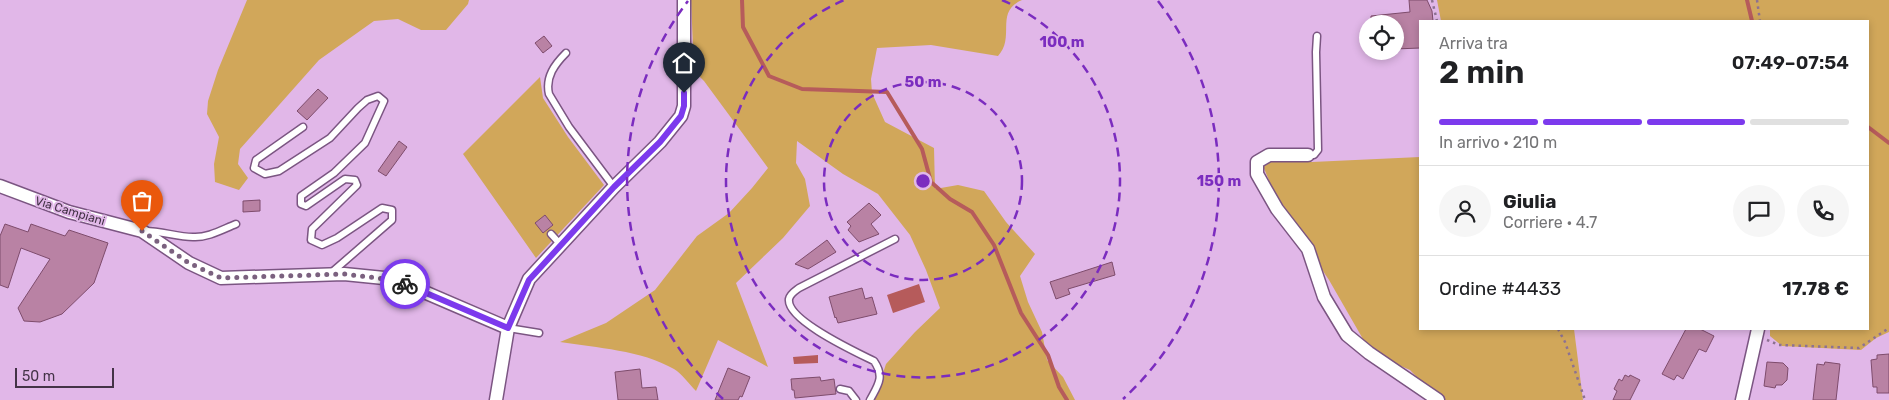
<!DOCTYPE html>
<html lang="it">
<meta charset="utf-8">
<style>
body{margin:0;font-family:Rubik,sans-serif;background:#f6f6f6;color:#202124;height:100vh;display:flex;flex-direction:column;font-size:19px;white-space:nowrap}
*{box-sizing:border-box;margin:0}
p{font-size:16px;color:#757577}
.icon{flex:none;width:28px;height:28px;fill:none;stroke:currentColor;stroke-width:2;stroke-linecap:round;stroke-linejoin:round}
.map{position:relative;flex:1;overflow:hidden}
.panel{position:absolute;left:1419px;top:20px;width:450px;height:310px;display:flex;flex-direction:column;background:#fff;border-radius:0px;box-shadow:0 2px 8px #0003}
.panel>*{flex:none}
.fabs{position:absolute;left:1359px;top:15px;display:grid;gap:10px}
.fabs a{display:grid;place-items:center;width:45px;height:45px;border-radius:50%;background:#fff;box-shadow:0 2px 8px #0003;font-size:25px}
.scale{position:absolute;left:15px;bottom:12px;width:99px;box-sizing:border-box;padding-left:5px;border:2px solid #443347;border-top:0;font-size:14px;line-height:18px;white-space:nowrap;color:#443347;-webkit-text-stroke:4px #e1b7e8;paint-order:stroke}
.pin{position:absolute;display:grid;place-items:center;width:42px;height:42px;color:#fff;margin:-51px -21px;border-radius:50% 50% 50% 0;rotate:-45deg;box-shadow:0 0 5px #0007}
.pin .icon{rotate:45deg}
.courier{position:absolute;display:grid;place-items:center;width:50px;height:50px;margin:-25px;border:4px solid #7c3aed;border-radius:50%;background:#fff;color:#222;box-shadow:0 1px 6px #0007}
.head em{font-style:normal;font-weight:600}
.head div{display:flex;flex-direction:column-reverse}
.head{display:flex;align-items:center;justify-content:space-between;height:85px;padding:0 20px}
h1{font-size:32px;font-weight:600;line-height:38px}
.bar{display:grid;grid-template-columns:repeat(4,1fr);gap:8px 5px;align-content:center;height:60px;padding:0 20px}
.bar i{height:6px;border-radius:4px;background:#e0e0e0}
.bar .current{background:#7c3aed}
.bar p{grid-column:span 4}
.line{display:flex;align-items:center;gap:12px;padding:0 20px;border-top:1px solid #e0e0e0}
.line div{flex:1}
.round{display:grid;place-items:center;flex:none;width:52px;height:52px;border-radius:26px;background:#f6f6f6}
.map>svg:first-child{display:block}
.green{fill:#d1a75a}
.water{fill:#b65b5b}
.lines{fill:none;stroke-linecap:round;stroke-linejoin:round}
.stream{stroke:#b65b5b;stroke-width:4}
.building{fill:#b982a4;stroke:#7e4c6c}
.lane-casing{stroke:#7b5582;stroke-width:9}
.street-casing{stroke:#7b5582;stroke-width:15}
.path{stroke:#8d7192;stroke-width:2.5;stroke-dasharray:2.5 4;stroke-linecap:butt}
.lane{stroke:#fff;stroke-width:6}
.street{stroke:#fff;stroke-width:12}
.done{stroke:#7b617f;stroke-width:5;stroke-dasharray:0 9}
.route{stroke:#7c3aed;stroke-width:6}
.ring{fill:none;stroke:#7b2cbf;stroke-width:2.5;stroke-dasharray:9 6}
.labels{text-anchor:middle;dominant-baseline:central;stroke-width:4;stroke-linejoin:round;paint-order:stroke}
.street-label{font-size:12px;fill:#443347;stroke:#e1b7e8}
.centre{fill:#7b2cbf;stroke:#e1b7e8;stroke-width:2.5}
.ring-label{font-size:15px;text-anchor:middle;font-weight:bold;fill:#7b2cbf;stroke:#e1b7e8;stroke-width:4;stroke-linejoin:round;paint-order:stroke}
</style>
<div class="map">
<svg width="1889" height="400" viewBox="0 0 1889 400">
<rect width="100%" height="100%" fill="#e1b7e8"/>
<path class="green" d="M247,0H469L468,4L446,30H421L398,19L374,21L319,60L240,149L238,164L248,178L239,190L215,182L214,164L219,137L207,114L208,101L218,70Z
M691,0H1022C994,12 1016,37 998,56L931,45L877,48L871,79L872,93L885,122L934,148L935,189L958,185L984,191L1006,222L1035,254L1020,276L1028,302L1042,332L1047,360L1063,377L1075,400H874L886,364L915,332L940,308L926,270L910,235L878,194L843,174L797,141L796,163L805,179L810,206L783,238L736,283L768,367L718,340L696,391C689,384 682,374 674,369C641,350 597,348 560,342L606,323L655,290L697,236L729,213L752,188L768,168L704,81L694,71Z
M1437,0H1889V332L1876,338L1861,350L1782,346L1770,336V329H1868V21H1441Z
M540,77L543,98L568,137L604,185L536,258L463,154Z
M1420,157V329H1574L1583,400H1442L1437,398L1410,370L1371,353L1329,280L1280,207L1263,166L1273,159L1312,162Z"/>
<path class="water" d="M919,284L925,302L893,313L887,295Z
M818,355V363L794,364L793,357Z"/>
<g class="lines">
<path class="stream" d="M742,0L743,27L769,76L802,89L887,92L922,149L931,182L950,199L972,212L994,245L1021,313L1048,355L1059,387L1067,400
M1747,0L1752,21
M1868,127L1889,143"/>
</g>
<path class="building" d="M1409,0H1427L1432,11L1433,21H1420V48L1395,49V24H1371V16L1410,12Z
M544,36L552,46L543,53L535,43Z
M318,89L328,98L307,120L297,111Z
M399,141L407,147L386,176L378,171Z
M260,200V211L243,212V201Z
M869,203L881,215L871,224L879,234L859,242L848,230L851,226L847,222Z
M545,215L553,225L543,233L535,223Z
M5,224L28,232L31,224L65,236L69,230L108,243L94,283L62,314L40,322L24,321L18,308L50,259L21,248L8,288L0,285V236Z
M827,240L836,252L808,269L795,264Z
M1112,262L1115,275L1068,289L1070,294L1056,299L1050,282Z
M862,288L865,299L872,297L877,314L838,323L836,317L835,318L829,297Z
M1686,329H1700L1714,336L1706,352L1699,349L1683,379L1677,375L1674,380L1662,374Z
M1889,354V393H1877V387H1873L1871,360L1877,359V355Z
M1767,362L1783,363L1788,368L1787,380L1782,385H1776L1775,388L1764,386Z
M1825,362L1840,364L1836,400H1813L1817,364L1824,365Z
M728,368L750,377L742,397L740,396L738,400H715Z
M640,369L642,388L656,387L658,400H618L615,372Z
M1625,375L1629,377L1630,375L1640,380L1630,400H1613L1617,391L1614,389L1619,379L1622,381Z
M820,377L821,381L834,379L836,394L795,398L794,390H792L791,379Z"/>
<g class="lines">
<g class="lane-casing">
<path id="lane" d="M566,53C555,64 545,77 549,94L569,127L614,187
M303,127L256,160L254,168L265,174L279,171L330,138L358,108L367,100L378,96L384,101L365,143L334,173L301,196V204L306,206L345,179L355,180L357,185L312,229L311,240L322,245L337,238L382,208L392,210V220L331,273
M1308,155H1314L1318,150L1316,52L1317,36
M145,231C162,231 177,237 193,237C208,238 223,229 236,224
M551,234L561,245
M508,328L539,333
M840,389L849,391L856,400
M870,400C878,385 885,377 874,361C856,352 786,320 789,299C790,294 795,291 799,288L895,239"/>
</g>
<g class="street-casing">
<path id="street" d="M1308,155H1269L1257,162V174L1277,209L1308,249L1324,297L1347,335L1369,353L1438,400
M0,186L69,212L142,231L189,263L221,278L344,274L394,279L508,328
M496,400L508,328L529,279L614,187L660,142L681,116L684,106V0
M1742,400L1758,329"/>
</g>
<path class="path" d="M1432,0L1437,21
M1757,0L1760,21
M1558,329L1565,342L1585,400
M1767,340L1779,345L1859,348L1889,328"/>
<use href="#lane" class="lane"/>
<use href="#street" class="street"/>
</g>
<g class="lines">
<path class="done" d="M142,231L189,263L221,278L344,274L394,280L405,284"/>
<path class="route" d="M405,284L508,328L529,280L614,187L660,142L681,116L684,106V93"/>
</g>
<g class="ring">
<circle cx="923" cy="181" r="99"/>
<path d="M1002 0A197 197 0 1 1 844 0"/>
<path d="M723 399A296 296 0 0 1 688 1M1158 1A296 296 0 0 1 1123 399"/>
</g>
<g class="labels">
<g class="street-label">
<text transform="translate(70 211) rotate(17)">Via Campiani</text>
</g>
</g>
<circle cx="923" cy="181" r="8" class="centre"/>
<g class="ring-label">
<text x="1062" y="47">100 m</text>
<text x="923" y="87">50 m</text>
<text x="1219" y="186">150 m</text>
</g>
</svg>
<div class="fabs">
<a><svg class="icon" aria-label="locate" viewBox="0 0 24 24"><circle cx="12" cy="12" r="6"/><path d="M12 2v4M12 18v4M2 12h4M18 12h4"/></svg></a>
</div>
<div class="scale">50 m</div>
<div class="pin" style="left:142px;top:231px;background:#ea580c"><svg class="icon" aria-label="bag" viewBox="0 0 24 24"><path d="M5 8h14l-1 12H6zM9 8a3 3 0 0 1 6 0"/></svg></div>
<div class="pin" style="left:684px;top:93px;background:#1f2937"><svg class="icon" aria-label="home" viewBox="0 0 24 24"><path d="M3 11l9-7 9 7M6 9v11h12V9"/></svg></div>
<div class="courier" style="left:405px;top:284px"><svg class="icon" aria-label="bike" viewBox="0 0 24 24"><circle cx="6" cy="16" r="4"/><circle cx="18" cy="16" r="4"/><path d="M6 16l4-8h5l3 8M10 8l3 8H6M13 5h3"/></svg></div>
<section class="panel">
<div class="head"><div><h1>2 min</h1><p>Arriva tra</p></div><em>07:49–07:54</em></div>
<div class="bar"><i class="current"></i><i class="current"></i><i class="current"></i><i></i><p>In arrivo · 210 m</p></div>
<div class="line" style="height:90px"><a class="round"><svg class="icon" aria-label="person" viewBox="0 0 24 24"><circle cx="12" cy="8" r="4"/><path d="M4 21q1-7 8-7t8 7"/></svg></a><div><b>Giulia</b><p>Corriere · 4.7</p></div><a class="round"><svg class="icon" aria-label="chat" viewBox="0 0 24 24"><path d="M4 5h16v11H9l-5 4z"/></svg></a><a class="round"><svg class="icon" aria-label="phone" viewBox="0 0 24 24"><path d="M5 4h4l2 5-3 2q2 4 5 5l2-3 5 2v4C11 20 4 13 5 4z"/></svg></a></div>
<div class="line" style="height:65px"><div>Ordine #4433</div><b>17.78 €</b></div>
</section>
</div>
